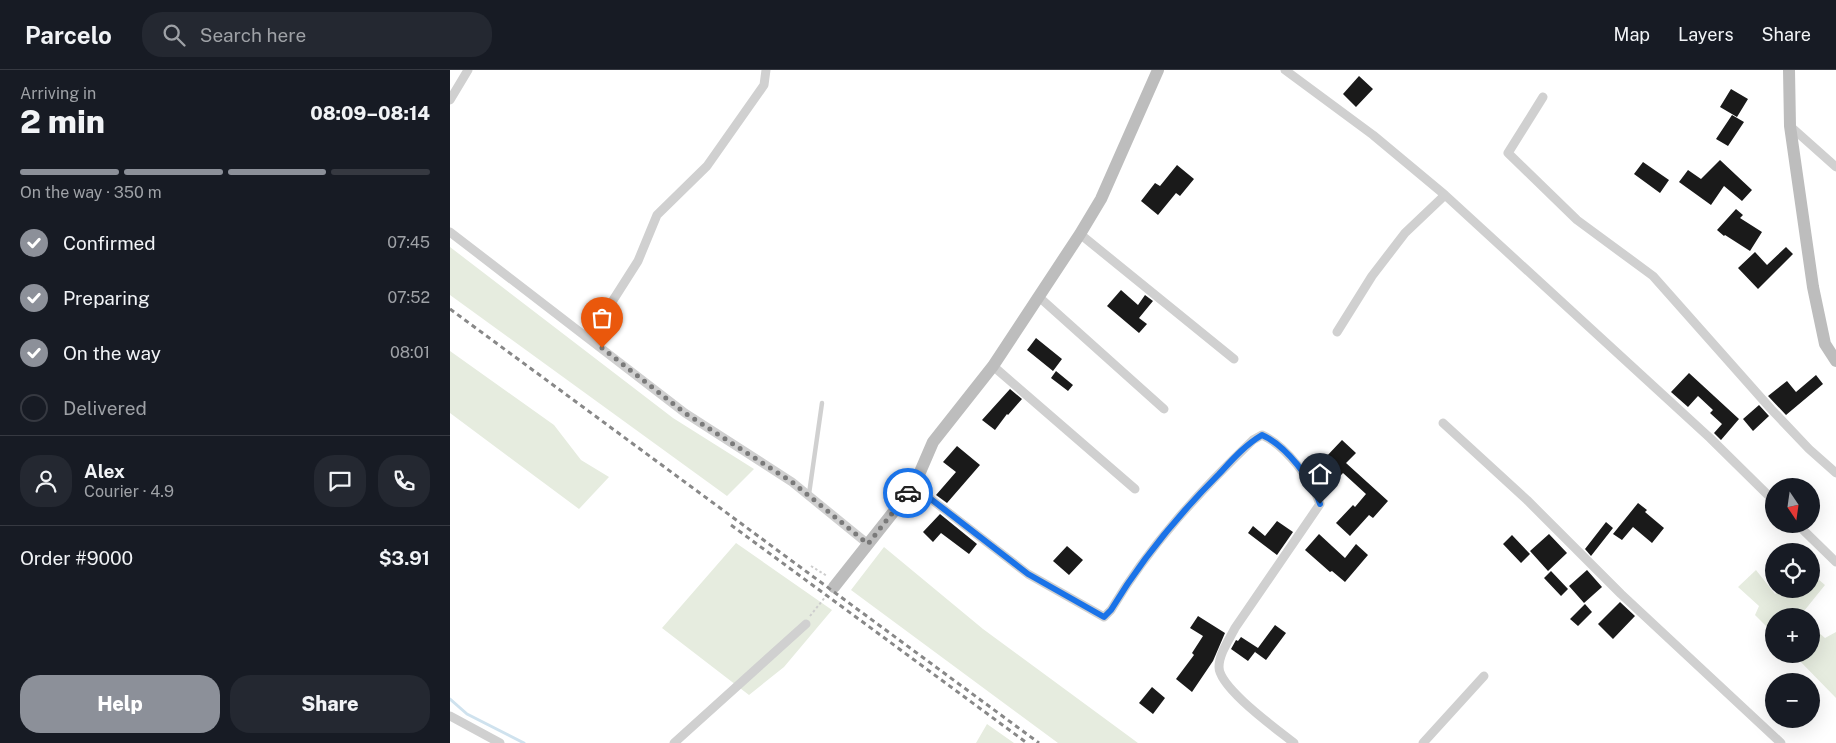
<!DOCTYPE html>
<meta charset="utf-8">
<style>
body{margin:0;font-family:"Public Sans",sans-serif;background:#242831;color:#f1f3f6;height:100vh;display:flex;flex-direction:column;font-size:19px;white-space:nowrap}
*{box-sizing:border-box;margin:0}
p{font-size:16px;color:#9ea1a6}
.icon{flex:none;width:28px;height:28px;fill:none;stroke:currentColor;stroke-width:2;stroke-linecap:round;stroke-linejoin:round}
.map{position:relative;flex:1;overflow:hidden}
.side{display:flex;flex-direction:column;background:#171b24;width:450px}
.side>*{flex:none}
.needle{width:32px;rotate:167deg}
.controls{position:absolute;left:1315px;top:408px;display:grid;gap:10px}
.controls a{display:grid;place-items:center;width:55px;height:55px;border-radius:50%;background:#171b24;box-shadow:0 5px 20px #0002;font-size:25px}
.pin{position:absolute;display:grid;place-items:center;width:42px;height:42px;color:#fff;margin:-51px -21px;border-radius:50% 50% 50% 0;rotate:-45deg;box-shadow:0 0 5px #0007}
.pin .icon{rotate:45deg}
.courier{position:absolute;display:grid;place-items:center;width:50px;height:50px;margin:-25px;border:4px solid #1a73e8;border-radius:50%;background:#fff;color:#222;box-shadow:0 1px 6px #0007}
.summary em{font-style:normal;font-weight:800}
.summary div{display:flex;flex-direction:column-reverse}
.summary{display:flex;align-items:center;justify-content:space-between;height:85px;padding:0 20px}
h1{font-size:32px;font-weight:800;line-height:38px}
.bar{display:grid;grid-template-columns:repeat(4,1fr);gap:8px 5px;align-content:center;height:60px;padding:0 20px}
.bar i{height:6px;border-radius:4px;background:#363941}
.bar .selected{background:#8c9099}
.bar p{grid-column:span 4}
.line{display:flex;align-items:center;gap:12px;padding:0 20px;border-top:1px solid #363941}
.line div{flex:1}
.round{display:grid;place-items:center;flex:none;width:52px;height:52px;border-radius:20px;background:#242831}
ol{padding:0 20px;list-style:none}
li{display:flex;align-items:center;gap:15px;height:55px}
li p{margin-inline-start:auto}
li .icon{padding:5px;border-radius:50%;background:#8c9099;color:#fff;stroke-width:4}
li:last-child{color:#9ea1a6}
li i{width:28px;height:28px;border:2px solid #363941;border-radius:50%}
.primary-button{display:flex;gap:10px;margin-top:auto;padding:10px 20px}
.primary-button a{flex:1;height:58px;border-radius:20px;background:#8c9099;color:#fff;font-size:20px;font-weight:800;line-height:58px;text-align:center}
.primary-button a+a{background:#242831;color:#f1f3f6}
header{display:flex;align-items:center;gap:30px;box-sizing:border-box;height:70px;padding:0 25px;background:#171b24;border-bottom:1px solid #363941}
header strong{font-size:24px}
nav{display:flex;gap:28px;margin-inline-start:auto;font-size:18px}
.search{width:350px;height:45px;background:#242831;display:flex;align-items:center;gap:12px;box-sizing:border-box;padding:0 18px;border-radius:20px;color:#9ea1a6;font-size:19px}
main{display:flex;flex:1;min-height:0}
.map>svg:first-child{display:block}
.green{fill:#e6ecdf}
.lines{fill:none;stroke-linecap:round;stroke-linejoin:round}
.stream{stroke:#cfe2ee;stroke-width:3}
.building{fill:#1a1a1a}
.path{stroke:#cdcdcd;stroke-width:2;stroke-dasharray:2.5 2.5;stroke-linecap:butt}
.lane{stroke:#d0d0d0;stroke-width:4.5}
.street{stroke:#d0d0d0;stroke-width:9}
.secondary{stroke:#bdbdbd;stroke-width:12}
.rail{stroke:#888;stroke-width:3;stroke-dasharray:5 4;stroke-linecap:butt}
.done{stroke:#7a7a7a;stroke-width:5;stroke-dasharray:0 9}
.route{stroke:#1a73e8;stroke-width:6}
</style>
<header>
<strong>Parcelo</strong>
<div class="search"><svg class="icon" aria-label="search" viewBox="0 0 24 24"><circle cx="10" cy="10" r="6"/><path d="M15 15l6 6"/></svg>Search here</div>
<nav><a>Map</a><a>Layers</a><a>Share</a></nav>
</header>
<main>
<section class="side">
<div class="summary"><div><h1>2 min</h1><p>Arriving in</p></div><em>08:09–08:14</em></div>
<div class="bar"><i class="selected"></i><i class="selected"></i><i class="selected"></i><i></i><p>On the way · 350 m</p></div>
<ol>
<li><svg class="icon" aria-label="check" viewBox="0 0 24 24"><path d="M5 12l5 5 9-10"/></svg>Confirmed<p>07:45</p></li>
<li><svg class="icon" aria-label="check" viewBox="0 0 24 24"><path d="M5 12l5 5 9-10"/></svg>Preparing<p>07:52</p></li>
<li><svg class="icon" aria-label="check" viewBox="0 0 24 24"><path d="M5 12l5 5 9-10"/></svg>On the way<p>08:01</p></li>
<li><i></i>Delivered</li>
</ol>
<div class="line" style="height:90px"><a class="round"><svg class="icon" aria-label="person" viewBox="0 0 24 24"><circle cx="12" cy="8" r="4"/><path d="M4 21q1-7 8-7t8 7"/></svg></a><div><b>Alex</b><p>Courier · 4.9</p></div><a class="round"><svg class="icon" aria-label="chat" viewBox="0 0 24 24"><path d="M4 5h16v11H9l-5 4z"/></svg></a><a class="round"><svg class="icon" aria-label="phone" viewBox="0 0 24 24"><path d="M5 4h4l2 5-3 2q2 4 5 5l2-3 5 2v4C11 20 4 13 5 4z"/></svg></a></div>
<div class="line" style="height:65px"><div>Order #9000</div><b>$3.91</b></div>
<div class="primary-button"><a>Help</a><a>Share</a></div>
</section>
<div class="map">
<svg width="1386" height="673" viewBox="0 0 1386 673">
<rect width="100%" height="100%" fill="#fff"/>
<path class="green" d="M0,177L223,348L304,399L277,426L0,225Z
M0,281L104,355L131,390L159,407L129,439L0,343Z
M286,473L382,540L334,597L299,625L212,558Z
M434,477L533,559L688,673H608L401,520Z
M1306,500L1325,524L1333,519H1361V503L1375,515L1350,546H1324V564L1305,545L1309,536L1288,517Z
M1361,556L1375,568L1386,562V628L1343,584H1361Z
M537,654L564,673H526Z"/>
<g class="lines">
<path class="stream" d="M0,629L17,644L74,673"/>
</g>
<path class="building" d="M909,6L923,19L906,37L893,24Z
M1281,19L1298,29L1287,47L1270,37Z
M1282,45L1294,52L1278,76L1266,69Z
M1270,90L1302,120L1292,131L1274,116L1261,135L1229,112L1238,100L1251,109Z
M1193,92L1219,110L1210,123L1184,104Z
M727,95L744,109L730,126L726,123L708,145L691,131L705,113L710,116Z
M1286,139L1293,145L1290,148L1312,162L1300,181L1275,165L1274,166L1267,160Z
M1336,177L1343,184L1308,219L1288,198L1305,182L1317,195Z
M671,220L688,235L695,225L703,231L689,248L697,254L689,263L657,236Z
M586,268L612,289L603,301L577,280Z
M606,301L623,315L618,321L601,308Z
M1239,303L1289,349L1271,370L1264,363L1272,354L1260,343L1263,340L1248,326L1238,337L1221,322Z
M1366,305L1373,314L1336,345L1318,326L1337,311L1346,322Z
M560,319L572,329L558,345L557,344L545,360L532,350Z
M1309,335L1319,346L1303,361L1293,349Z
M892,370L906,383L896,393L938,431L923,448L919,445L900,466L886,453L903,435L905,437L916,424L893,403L873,424L867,413L883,395L875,388Z
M507,376L530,395L497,433L486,425L506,402L493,392Z
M1188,433L1197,440L1195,442L1214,458L1202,473L1183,457L1172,470L1163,464Z
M490,444L527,474L519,484L491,463L483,472L473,462Z
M827,451L843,462L827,485L798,463L803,456L815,466Z
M1156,452L1163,458L1141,486L1135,479Z
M869,464L895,488L906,474L918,485L895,512L882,501L880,502L855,480Z
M1099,464L1117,483L1098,501L1080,481Z
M1062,465L1080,484L1071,493L1053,474Z
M617,476L633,490L619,505L603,491Z
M1137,500L1152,517L1134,533L1119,516Z
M1101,501L1118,519L1111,526L1094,508Z
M1170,532L1185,546L1163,569L1148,554Z
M1135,534L1142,542L1128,556L1120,549Z
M748,546L775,563L763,591L742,622L726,609L744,585L742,583L753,566L740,558Z
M825,555L836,563L816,590L805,582Z
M791,567L808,578L798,591L781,579L786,570L788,571Z
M702,617L715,628L703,644L689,633Z"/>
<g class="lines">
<path class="path" d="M361,496L377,506
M360,546L376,526"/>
<path class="lane" d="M359,424L372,333"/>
<path class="street" d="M835,0L923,65L995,125L1260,368L1324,431
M1093,27L1058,83L1127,150L1203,206L1321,339L1359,379L1386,403
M0,30L18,0
M1340,56L1386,97
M0,162L235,343L342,412L418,474
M630,164L784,289
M589,227L714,339
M887,262L922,206L955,163L995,125
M139,268L188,191L207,145L257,96L314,15L316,0
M543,296L685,419
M993,353L1077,430L1171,524L1331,673
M464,416L578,504L654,547L661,540C699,476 750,421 803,370L812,365C835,375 862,410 870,434L785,558C779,570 769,584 769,597C769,618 828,660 844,673
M1347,454L1386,492
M0,646L50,673
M224,673L356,554
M973,673L1034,606"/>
<path class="secondary" d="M1339,0L1340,56L1363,217L1375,274L1386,291
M384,517L464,416L483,372L543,296L630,164L651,129L708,0"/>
<path class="rail" d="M0,239L589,673
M281,455L577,673"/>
</g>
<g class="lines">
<path class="done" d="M152,278L235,343L342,412L418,474L458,423"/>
<path class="route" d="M458,423L464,416L578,504L654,547L661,540C691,490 728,445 769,404C782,390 795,375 812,365C835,375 863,410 870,434"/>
</g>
</svg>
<div class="controls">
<a><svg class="needle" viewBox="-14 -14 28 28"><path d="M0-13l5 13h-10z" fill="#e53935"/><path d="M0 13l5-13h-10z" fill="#9ea1a6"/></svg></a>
<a><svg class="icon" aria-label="locate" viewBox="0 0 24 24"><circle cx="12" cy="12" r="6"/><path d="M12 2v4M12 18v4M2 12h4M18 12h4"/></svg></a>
<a>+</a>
<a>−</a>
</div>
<div class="pin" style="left:152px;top:278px;background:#ea580c"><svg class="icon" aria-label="bag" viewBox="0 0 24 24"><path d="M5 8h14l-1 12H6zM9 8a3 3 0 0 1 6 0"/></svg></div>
<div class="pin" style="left:870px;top:434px;background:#1f2937"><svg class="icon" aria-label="home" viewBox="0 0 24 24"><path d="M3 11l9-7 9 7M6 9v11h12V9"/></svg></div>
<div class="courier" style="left:458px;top:423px"><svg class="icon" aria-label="car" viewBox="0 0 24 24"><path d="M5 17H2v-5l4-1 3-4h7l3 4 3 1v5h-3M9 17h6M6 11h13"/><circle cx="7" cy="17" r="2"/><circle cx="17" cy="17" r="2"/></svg></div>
</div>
</main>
